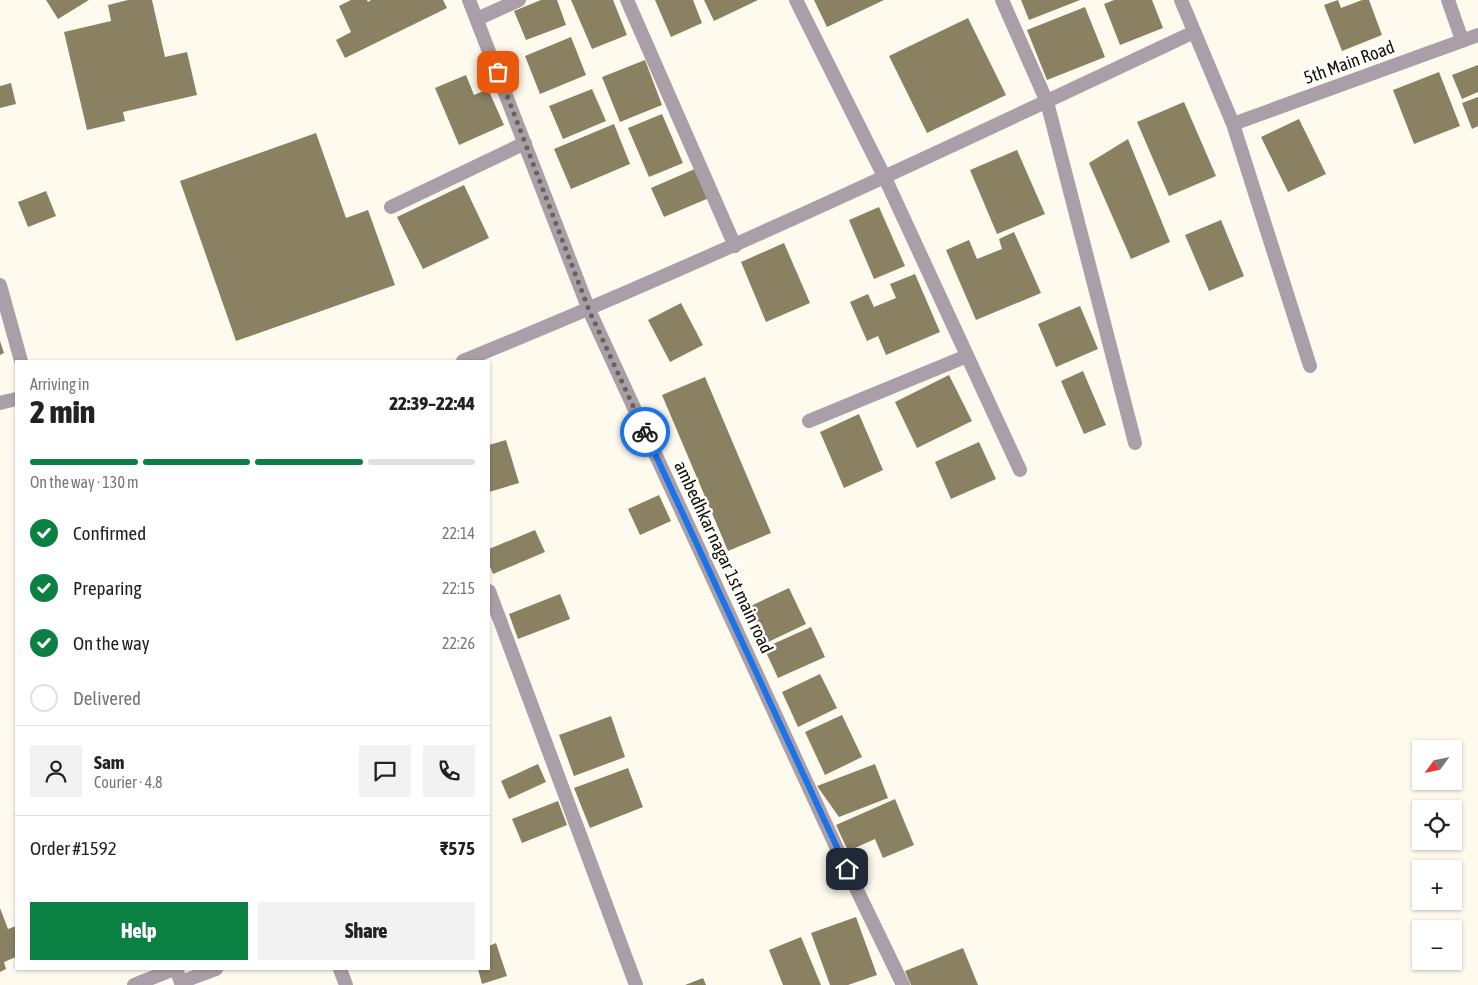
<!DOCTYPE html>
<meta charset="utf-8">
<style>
body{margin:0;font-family:"Asap Condensed",sans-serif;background:#f2f2f2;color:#222;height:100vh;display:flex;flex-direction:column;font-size:19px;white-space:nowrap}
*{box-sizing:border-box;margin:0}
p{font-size:16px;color:#767676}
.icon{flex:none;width:28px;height:28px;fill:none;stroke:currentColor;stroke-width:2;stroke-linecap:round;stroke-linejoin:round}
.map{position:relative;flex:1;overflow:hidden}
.sheet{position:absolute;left:15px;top:360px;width:475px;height:610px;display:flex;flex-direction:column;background:#fff;border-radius:0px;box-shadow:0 1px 4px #0004}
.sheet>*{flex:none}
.needle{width:32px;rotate:237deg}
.fabs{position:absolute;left:1412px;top:740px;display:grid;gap:10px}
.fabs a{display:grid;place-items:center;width:50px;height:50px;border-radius:0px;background:#fff;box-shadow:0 1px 4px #0004;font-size:25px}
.pin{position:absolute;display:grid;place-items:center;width:42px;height:42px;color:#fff;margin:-21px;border-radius:10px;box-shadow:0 2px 8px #0006}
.courier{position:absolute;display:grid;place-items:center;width:50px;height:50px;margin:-25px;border:4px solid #1a73e8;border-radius:50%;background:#fff;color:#222;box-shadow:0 1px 6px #0007}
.summary em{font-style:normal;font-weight:800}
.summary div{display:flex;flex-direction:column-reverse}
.summary{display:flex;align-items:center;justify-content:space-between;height:85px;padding:0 15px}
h1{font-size:32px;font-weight:800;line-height:38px}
.bar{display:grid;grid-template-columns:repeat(4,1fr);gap:8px 5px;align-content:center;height:60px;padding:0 15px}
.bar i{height:6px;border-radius:4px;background:#e0e0e0}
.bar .current{background:#0b8043}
.bar p{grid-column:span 4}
.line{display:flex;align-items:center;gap:12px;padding:0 15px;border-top:1px solid #e0e0e0}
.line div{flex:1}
.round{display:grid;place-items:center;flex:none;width:52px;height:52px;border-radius:0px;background:#f2f2f2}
ol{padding:0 15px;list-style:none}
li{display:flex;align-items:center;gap:15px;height:55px}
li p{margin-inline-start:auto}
li .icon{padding:5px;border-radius:50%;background:#0b8043;color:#fff;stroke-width:4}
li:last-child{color:#767676}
li i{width:28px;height:28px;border:2px solid #e0e0e0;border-radius:50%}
.primary-button{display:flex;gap:10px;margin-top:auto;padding:10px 15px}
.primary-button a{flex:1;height:58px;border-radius:0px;background:#0b8043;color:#fff;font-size:20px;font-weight:800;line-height:58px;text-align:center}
.primary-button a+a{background:#f2f2f2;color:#222}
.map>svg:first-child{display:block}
.building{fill:#8a8163}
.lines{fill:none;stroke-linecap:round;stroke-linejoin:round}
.minor{stroke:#aa9fa8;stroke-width:14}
.tertiary{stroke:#aa9fa8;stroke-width:14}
.done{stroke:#676458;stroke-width:5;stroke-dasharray:0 9}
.route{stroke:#1a73e8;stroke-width:6}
.labels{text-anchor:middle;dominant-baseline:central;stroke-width:5;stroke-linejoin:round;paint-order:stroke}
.street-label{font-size:18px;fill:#161307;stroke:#fff}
</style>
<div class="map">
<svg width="1478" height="985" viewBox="0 0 1478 985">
<rect width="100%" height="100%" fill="#fefaed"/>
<path class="building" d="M46,0H89L58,19Z
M128,0H152L165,57L187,52L197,95L123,112L125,121L87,130L64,32L111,21L108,5Z
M351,0H367L368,2L371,0H443L447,8L345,58L336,40L351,32L339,6Z
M541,0H557L566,25L526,40L514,11Z
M571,0H613L627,35L592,49Z
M655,0H693L702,23L671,37Z
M704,0H758L714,21Z
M814,0H884L827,27Z
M1021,0H1080L1029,20Z
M1114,0H1152L1163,28L1120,45L1104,4Z
M1338,0L1341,8L1362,0H1369L1382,35L1342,51L1324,5Z
M1085,7L1105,57L1047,80L1027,30Z
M968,18L1006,95L927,133L889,56Z
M571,37L586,75L540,94L525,56Z
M645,60L662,105L620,122L602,77Z
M1478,65V92L1462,99L1452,75Z
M1439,72L1460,126L1414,144L1393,90Z
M466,75L474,95L488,89L504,125L459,145L435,88Z
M11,83L16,104L0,108V86Z
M592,89L606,121L563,139L549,106Z
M1478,97V126L1472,129L1462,103Z
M1184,102L1216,176L1169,196L1137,122Z
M662,114L683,163L649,177L628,128Z
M1299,119L1326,174L1288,192L1261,137Z
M614,124L630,164L571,189L554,149Z
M316,133L346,218L368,210L395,285L236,341L180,181Z
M1128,139L1170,242L1131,259L1089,163Z
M1017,150L1045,214L997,234L970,170Z
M697,168L709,198L664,217L651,188Z
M464,185L489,238L423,269L397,217Z
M46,191L56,216L28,227L18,202Z
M879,207L905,266L874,279L849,220Z
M1221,220L1244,276L1209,291L1185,235Z
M1014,232L1041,293L976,320L946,250L969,240L977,259L1002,249L999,239Z
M784,243L810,303L766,322L741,262Z
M915,274L940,332L886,355L878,336L867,341L850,302L868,294L874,307L896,298L890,284Z
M681,303L703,345L670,362L648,320Z
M1080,306L1098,349L1056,367L1038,324Z
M0,341L4,353L0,355Z
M1083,371L1106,425L1084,434L1061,381Z
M949,375L972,421L917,448L895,402Z
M705,377L771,533L728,551L662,395Z
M859,414L883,470L844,488L820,432Z
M506,440L519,483L489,492V445Z
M979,442L996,479L951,499L935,462Z
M659,495L671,521L640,535L628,509Z
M535,530L545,552L493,574L489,564V549Z
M789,588L806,624L764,644L746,608Z
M560,594L570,619L518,639L509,614Z
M811,627L825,657L778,678L764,648Z
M820,674L837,708L798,727L782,692Z
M842,715L862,757L825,775L805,732Z
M611,716L625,757L574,776L559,735Z
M538,764L546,782L509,799L501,781Z
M875,764L888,798L839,817L817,786Z
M628,768L643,807L590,828L574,788Z
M895,799L914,845L883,858L875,839L848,851L836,825Z
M558,801L567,825L522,843L512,819Z
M0,908L8,929L16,926V957L4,962L6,969L0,972Z
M856,917L877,975L848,985H830L811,933Z
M801,937L821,985H783L769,950Z
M496,943L507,976L482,984L478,969H489V946Z
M963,948L978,985H911L905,971Z
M703,978L706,985H685Z"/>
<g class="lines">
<path class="minor" d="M469,0L589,310L839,853L903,985
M627,0L735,246
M796,0L885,178L1020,470
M1002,0L1047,102L1135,443
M1181,0L1233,124L1310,366
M1448,0L1462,40
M477,19L519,0
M1233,124L1478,35
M391,207L525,143
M463,361C711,260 952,146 1194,32
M0,403L16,399
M809,421L967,356
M489,591L636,985
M340,969L346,985
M181,982L216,969
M134,985L174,969"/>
<path class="tertiary" d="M0,285L21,361
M176,969L182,985"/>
</g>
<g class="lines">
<path class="done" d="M498,72L589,310L645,432"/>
<path class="route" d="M645,432L847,869"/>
</g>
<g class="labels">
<g class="street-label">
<text transform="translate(1349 62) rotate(-20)">5th Main Road</text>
<text transform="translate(724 557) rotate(65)">ambedhkar nagar 1st main road</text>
</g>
</g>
</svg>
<div class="fabs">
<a><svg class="needle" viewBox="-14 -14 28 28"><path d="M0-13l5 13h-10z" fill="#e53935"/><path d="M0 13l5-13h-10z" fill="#767676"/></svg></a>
<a><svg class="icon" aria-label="locate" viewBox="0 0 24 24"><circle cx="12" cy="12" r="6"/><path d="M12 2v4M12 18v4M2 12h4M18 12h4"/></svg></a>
<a>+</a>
<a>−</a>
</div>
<div class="pin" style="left:498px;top:72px;background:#ea580c"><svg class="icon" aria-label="bag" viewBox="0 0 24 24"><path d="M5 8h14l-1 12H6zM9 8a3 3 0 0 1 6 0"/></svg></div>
<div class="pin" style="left:847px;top:869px;background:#1f2937"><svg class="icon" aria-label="home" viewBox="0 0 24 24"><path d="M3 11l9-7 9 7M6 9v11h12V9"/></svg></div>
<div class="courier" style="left:645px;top:432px"><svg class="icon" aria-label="bike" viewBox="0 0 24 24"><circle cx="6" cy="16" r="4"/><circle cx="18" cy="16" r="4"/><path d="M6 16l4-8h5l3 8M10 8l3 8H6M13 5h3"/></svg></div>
<section class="sheet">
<div class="summary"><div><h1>2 min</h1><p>Arriving in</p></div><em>22:39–22:44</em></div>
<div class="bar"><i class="current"></i><i class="current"></i><i class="current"></i><i></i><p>On the way · 130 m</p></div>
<ol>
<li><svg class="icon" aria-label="check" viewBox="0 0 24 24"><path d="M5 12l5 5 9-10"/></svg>Confirmed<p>22:14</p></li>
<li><svg class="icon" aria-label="check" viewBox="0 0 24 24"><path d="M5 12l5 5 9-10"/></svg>Preparing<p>22:15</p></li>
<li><svg class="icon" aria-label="check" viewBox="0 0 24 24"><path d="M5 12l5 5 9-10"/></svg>On the way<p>22:26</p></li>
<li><i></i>Delivered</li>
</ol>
<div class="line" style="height:90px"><a class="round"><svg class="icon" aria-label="person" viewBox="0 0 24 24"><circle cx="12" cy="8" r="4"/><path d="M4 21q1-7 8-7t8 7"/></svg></a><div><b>Sam</b><p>Courier · 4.8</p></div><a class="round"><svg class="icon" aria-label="chat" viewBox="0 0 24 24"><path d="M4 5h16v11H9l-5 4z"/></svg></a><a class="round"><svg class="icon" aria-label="phone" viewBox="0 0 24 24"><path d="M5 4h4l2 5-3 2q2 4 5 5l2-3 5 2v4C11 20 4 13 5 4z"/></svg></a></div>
<div class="line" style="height:65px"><div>Order #1592</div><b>₹575</b></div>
<div class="primary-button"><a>Help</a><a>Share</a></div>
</section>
</div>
